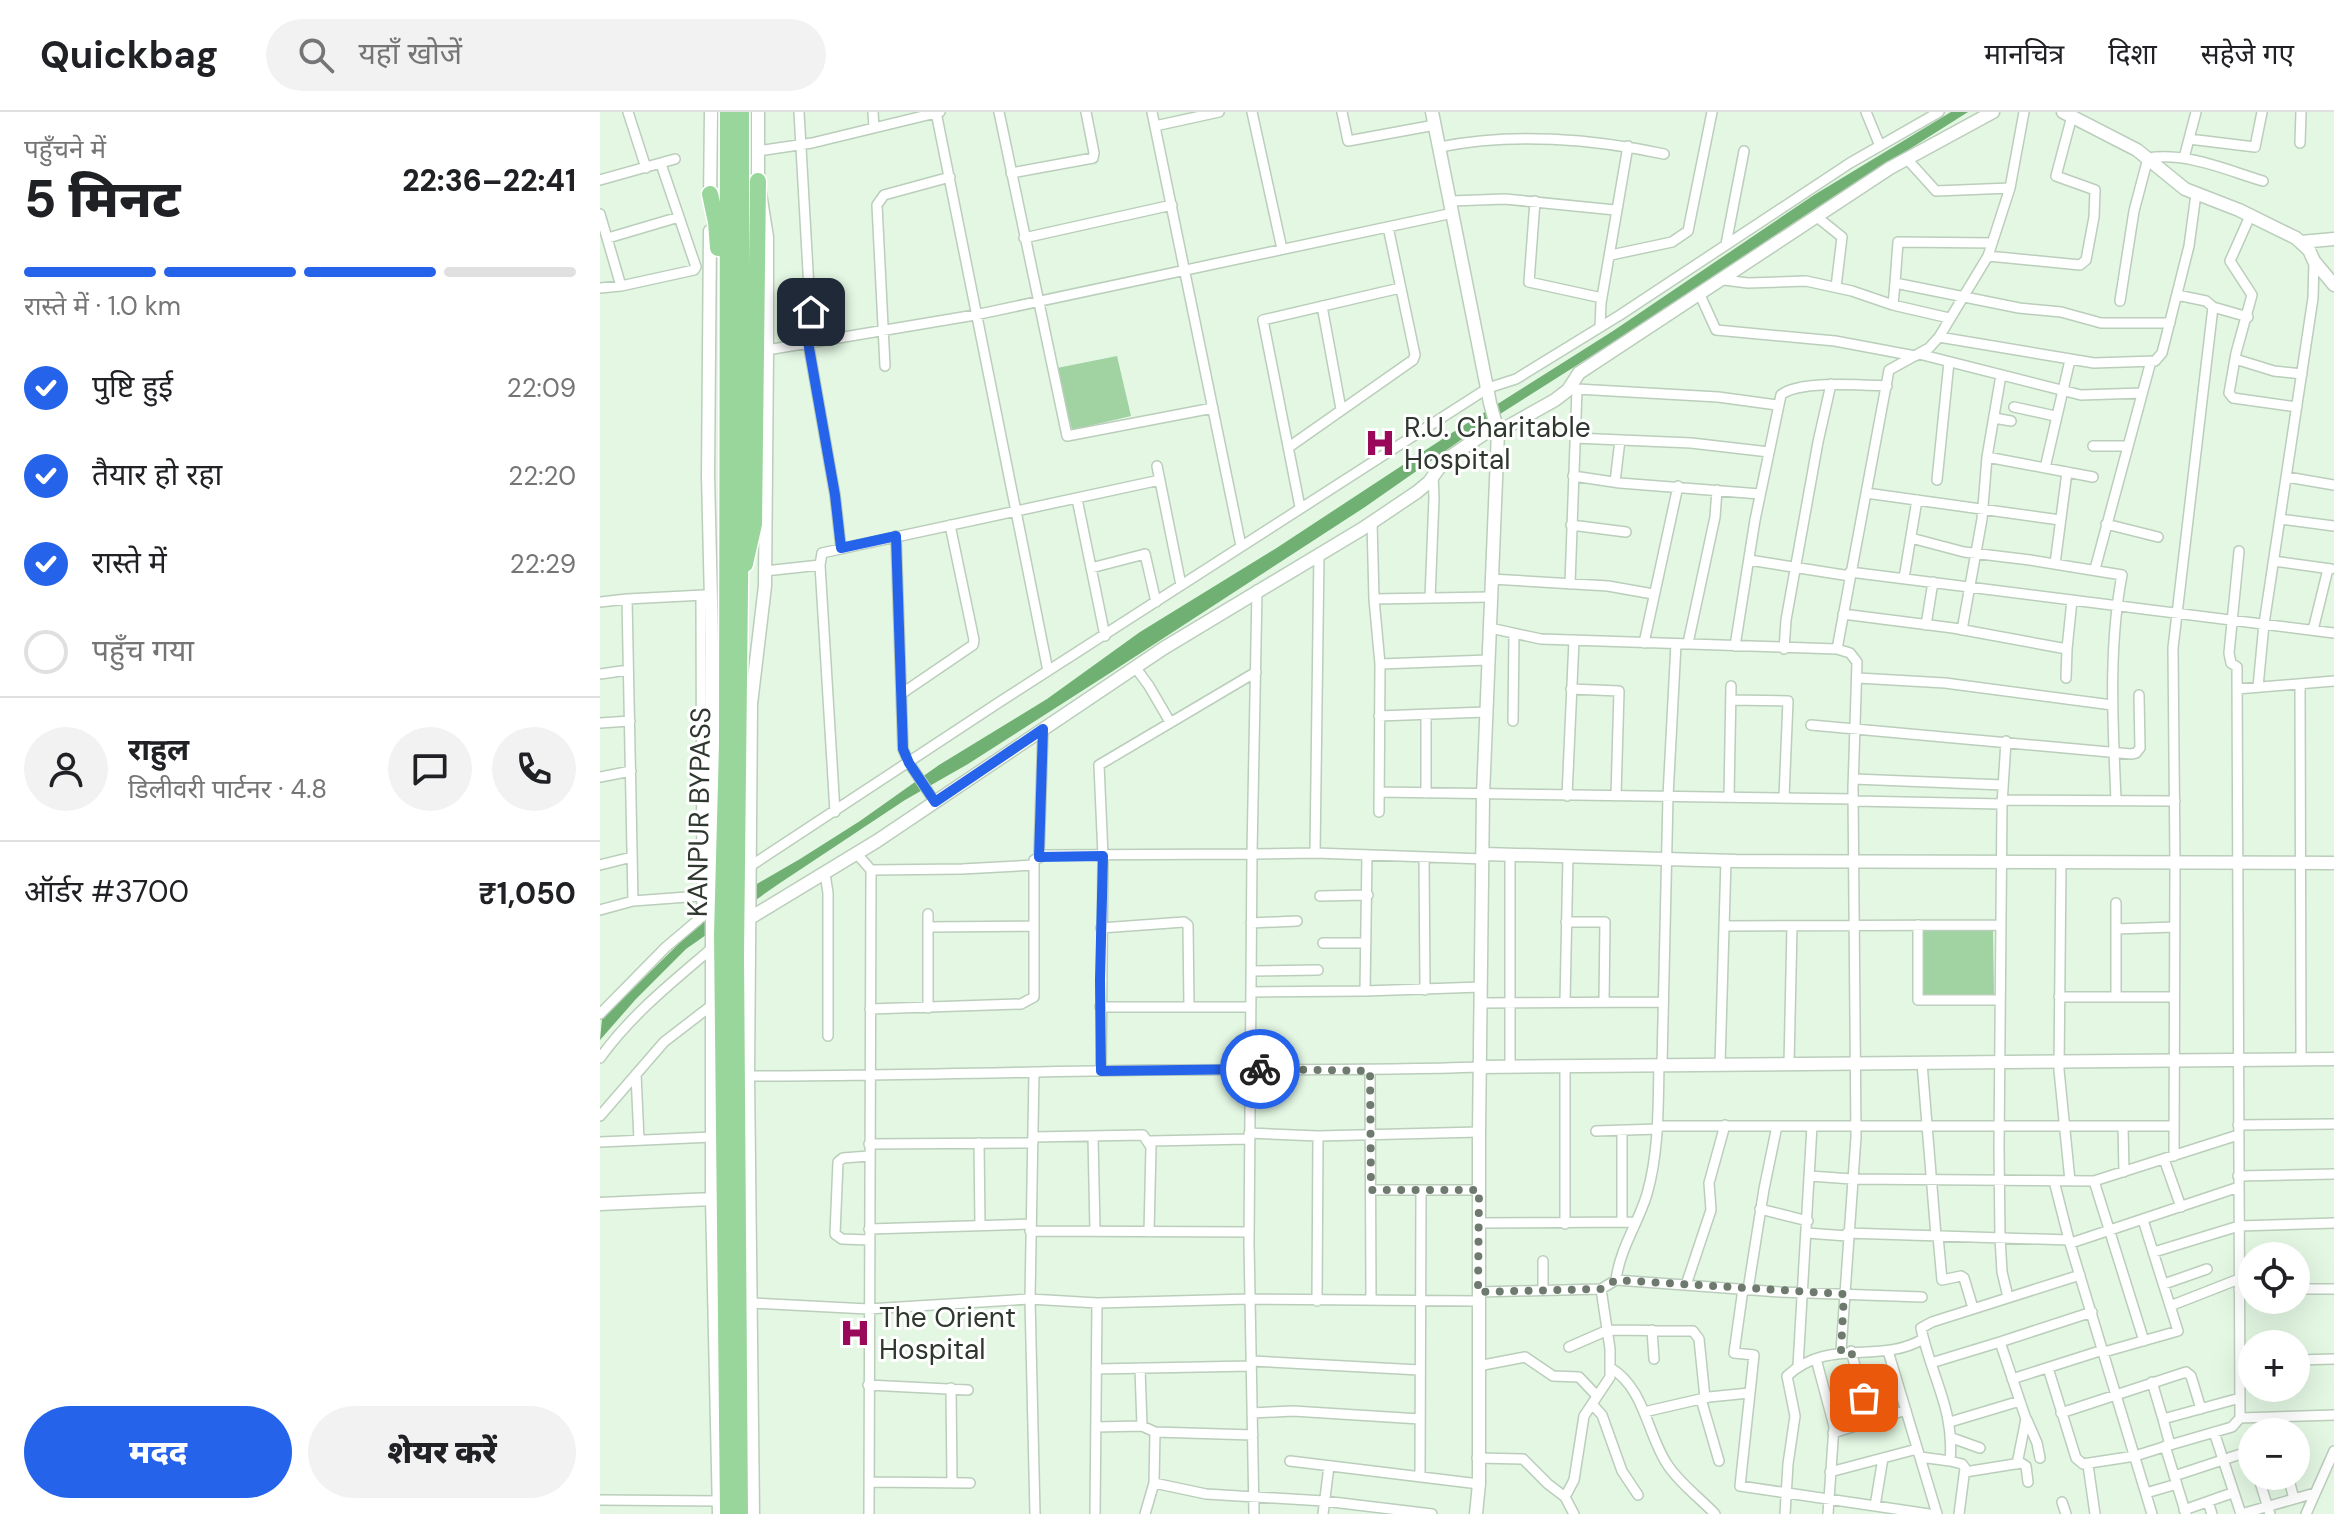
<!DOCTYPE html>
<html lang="hi">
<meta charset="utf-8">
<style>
body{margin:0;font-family:"DM Sans","Noto Sans Devanagari",sans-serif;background:#f2f2f2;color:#202124;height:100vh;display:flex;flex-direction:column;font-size:30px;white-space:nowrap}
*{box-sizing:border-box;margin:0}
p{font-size:26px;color:#757577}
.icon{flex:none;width:44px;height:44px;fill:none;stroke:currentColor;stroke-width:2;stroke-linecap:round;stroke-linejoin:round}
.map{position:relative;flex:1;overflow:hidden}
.details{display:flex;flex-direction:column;background:#fff;width:600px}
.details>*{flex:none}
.buttons{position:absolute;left:1638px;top:1130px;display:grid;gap:16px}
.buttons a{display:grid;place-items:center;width:72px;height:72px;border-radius:50%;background:#fff;box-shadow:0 8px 32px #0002;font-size:40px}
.pin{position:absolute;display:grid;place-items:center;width:68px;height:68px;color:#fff;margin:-34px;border-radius:16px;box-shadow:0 4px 12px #0006}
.courier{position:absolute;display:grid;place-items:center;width:80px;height:80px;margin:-40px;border:6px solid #2563eb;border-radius:50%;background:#fff;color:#222;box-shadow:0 2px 10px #0007}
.overview em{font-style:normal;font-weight:800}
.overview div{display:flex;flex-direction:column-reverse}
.overview{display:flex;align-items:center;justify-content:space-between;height:136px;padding:0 24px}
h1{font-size:52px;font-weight:800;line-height:60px}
.bar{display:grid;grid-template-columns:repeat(4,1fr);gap:12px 8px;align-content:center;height:96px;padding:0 24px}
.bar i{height:10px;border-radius:6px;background:#e0e0e0}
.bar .on{background:#2563eb}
.bar p{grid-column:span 4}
.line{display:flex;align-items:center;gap:20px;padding:0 24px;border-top:2px solid #e0e0e0}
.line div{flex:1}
.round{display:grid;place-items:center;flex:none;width:84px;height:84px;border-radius:42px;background:#f2f2f2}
ol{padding:0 24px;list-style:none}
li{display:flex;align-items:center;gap:24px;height:88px}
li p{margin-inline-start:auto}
li .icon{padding:8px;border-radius:50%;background:#2563eb;color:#fff;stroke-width:4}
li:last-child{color:#757577}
li i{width:44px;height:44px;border:4px solid #e0e0e0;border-radius:50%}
.action{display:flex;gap:16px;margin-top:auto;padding:16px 24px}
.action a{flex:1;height:92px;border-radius:48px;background:#2563eb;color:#fff;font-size:32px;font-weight:800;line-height:92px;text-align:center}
.action a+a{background:#f2f2f2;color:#202124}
header{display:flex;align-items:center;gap:48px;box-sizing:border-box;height:112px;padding:0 40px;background:#fff;border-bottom:2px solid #e0e0e0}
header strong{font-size:38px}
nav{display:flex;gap:44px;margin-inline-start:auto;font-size:28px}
.search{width:560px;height:72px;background:#f2f2f2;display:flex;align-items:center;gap:20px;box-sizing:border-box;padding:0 28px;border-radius:44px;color:#757577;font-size:30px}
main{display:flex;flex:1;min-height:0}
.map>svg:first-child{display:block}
.green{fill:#a1d2a2}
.water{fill:#70b073}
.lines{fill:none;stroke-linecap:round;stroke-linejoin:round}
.street-casing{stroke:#bacebb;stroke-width:12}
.secondary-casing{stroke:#bacebb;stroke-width:15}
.highway-casing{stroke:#fff;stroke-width:19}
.street{stroke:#fff;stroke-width:9}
.secondary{stroke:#fff;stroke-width:12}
.highway{stroke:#99d69b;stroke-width:16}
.done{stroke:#6e7a6e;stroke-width:8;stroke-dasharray:0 14.4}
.route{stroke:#2563eb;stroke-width:10}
.labels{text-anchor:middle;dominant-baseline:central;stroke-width:6;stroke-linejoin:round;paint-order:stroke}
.poi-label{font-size:28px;fill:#2f372f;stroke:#fff;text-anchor:start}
.street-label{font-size:28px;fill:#2f372f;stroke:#fff}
</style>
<header>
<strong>Quickbag</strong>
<div class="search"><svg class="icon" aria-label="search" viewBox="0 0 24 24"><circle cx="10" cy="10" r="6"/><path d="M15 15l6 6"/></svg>यहाँ खोजें</div>
<nav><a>मानचित्र</a><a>दिशा</a><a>सहेजे गए</a></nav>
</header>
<main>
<section class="details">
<div class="overview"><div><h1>5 मिनट</h1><p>पहुँचने में</p></div><em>22:36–22:41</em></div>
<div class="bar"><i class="on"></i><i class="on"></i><i class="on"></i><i></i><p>रास्ते में · 1.0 km</p></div>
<ol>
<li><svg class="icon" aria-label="check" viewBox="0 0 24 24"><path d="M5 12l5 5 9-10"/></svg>पुष्टि हुई<p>22:09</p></li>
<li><svg class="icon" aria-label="check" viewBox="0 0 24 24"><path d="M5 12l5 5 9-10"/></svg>तैयार हो रहा<p>22:20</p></li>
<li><svg class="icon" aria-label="check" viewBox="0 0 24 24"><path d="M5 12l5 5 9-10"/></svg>रास्ते में<p>22:29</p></li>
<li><i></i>पहुँच गया</li>
</ol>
<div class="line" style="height:144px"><a class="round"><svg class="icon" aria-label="person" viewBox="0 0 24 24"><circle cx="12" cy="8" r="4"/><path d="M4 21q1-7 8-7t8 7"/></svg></a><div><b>राहुल</b><p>डिलीवरी पार्टनर · 4.8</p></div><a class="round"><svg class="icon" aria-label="chat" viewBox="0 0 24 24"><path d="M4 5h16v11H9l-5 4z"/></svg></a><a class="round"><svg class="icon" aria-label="phone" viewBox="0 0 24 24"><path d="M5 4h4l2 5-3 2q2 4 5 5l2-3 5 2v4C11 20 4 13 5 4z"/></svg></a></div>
<div class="line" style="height:104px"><div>ऑर्डर #3700</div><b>₹1,050</b></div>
<div class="action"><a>मदद</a><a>शेयर करें</a></div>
</section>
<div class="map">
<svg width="1734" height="1402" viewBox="0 0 1734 1402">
<rect width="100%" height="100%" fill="#e3f7e3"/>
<path class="green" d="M517,244L531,304L472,318L457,256Z
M1393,818L1394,884L1322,883L1323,819Z"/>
<path class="water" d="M1351,0H1368L1248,76L1154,141L878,316L765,395L510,561L368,652L305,688L177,773L86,837L36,887L0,928L2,907L99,812L155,773L200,747L260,709L339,653L447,587L540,520L675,437L847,324L1013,219L1214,83Z"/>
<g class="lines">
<g class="street-casing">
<path id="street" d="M28,0L46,56
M199,0L212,230
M273,0L274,16
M336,0L448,559
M399,0L467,324L613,296
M552,0L641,434
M652,0L682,137
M742,0L748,29L835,13
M1266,0L1280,34
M555,14L619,0
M1589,27L1655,35L1662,0
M1700,31L1701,0
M840,35C911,20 994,27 1064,42
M158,39L212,31L340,0
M1584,46L1596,0
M1307,47L1336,79L1410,76
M411,61L493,46L494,41L486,0
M0,68L75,47
M851,89L905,87L1015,98
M935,89L929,170L1002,186
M0,102L21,174
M1650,104L1630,149L1652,183L1636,241L1629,281L1633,286L1697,295
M1217,105L1242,125L1236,175
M8,126L79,105L61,52
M424,126L572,93
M1126,132L1144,39
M1011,143L1072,130L1088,119L1112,0
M1388,144L1480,153L1486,148L1494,105L1495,78L1456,64L1472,4
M1124,168L1148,171L1206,169L1252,179L1293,193L1349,206
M1295,171L1298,130L1392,131
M0,176L21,174L94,158L96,155L79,105
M1100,183L1116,218L1235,229L1315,244
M1520,189L1534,99L1548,46C1587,40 1626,58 1663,69
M1293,193L1295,171L1419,196L1461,200L1501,211H1570
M722,194L741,297
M1613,195L1648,205
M1000,215L1001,191L1028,34
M1339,225L1494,251L1555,249L1562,241L1589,134L1596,82
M208,230L235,383L241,436
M167,238L375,203L853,101
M1319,242L1481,283L1542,281
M1635,247L1674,259L1702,262
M285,254L277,93L284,83L350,65
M977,277L1118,285L1177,293
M1414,295L1455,304
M1394,306L1411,309
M975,326L1091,331L1169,340
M1493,334H1528
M689,335L813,248L815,243L788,115
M1387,345L1493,365
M557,354L581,473
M1445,356L1470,248
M973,364L1020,371L1160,382
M1687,365L1734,373
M1337,368L1349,250
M1015,370L1020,328
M1266,381L1460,408
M477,387L505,524
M700,395L663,208L800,176
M1680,407L1734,414
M772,410L774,487L780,552L779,700
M1506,412L1558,425
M971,413L1026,420
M296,424L303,637L309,651L335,690
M1311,426L1364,440L1430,448L1522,463C1508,537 1513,613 1516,688
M1639,439L1629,541L1631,551L1637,555L1640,1306L1734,1303
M1149,448L1250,464
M1674,449L1731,457
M1455,452L1467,360
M491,456L545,442L556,490
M1495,457L1551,249
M165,459L220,453
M1250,460L1734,521
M1304,466L1317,388
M891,467L1008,474L1053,482
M970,472L977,277L971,274
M657,478L652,742L715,741L884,747
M101,484L102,805
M830,486L834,386L833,363
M27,487L33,789
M774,487L890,485
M0,490L27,487L104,483
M1243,502L1353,516L1467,537L1472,488
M1326,513L1333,470
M890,516L941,527L1237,537L1250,541L1257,550L1253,677L1256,1025L1241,1239
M1362,518L1382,407L1387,345L1401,263
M1713,518L1728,457
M1044,531L1078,374
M1088,531L1115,405L1117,378
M1135,534L1155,408L1181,283C1198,268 1263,273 1287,274
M1184,537L1186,508L1218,330L1231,272
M1237,537L1289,258L1329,236L1339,225L1388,144L1410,76L1424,0
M780,552L888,548
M535,555L549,574L570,610
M0,562L28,558
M1258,566L1345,571L1512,593
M1466,566L1467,537
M1700,572L1701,947
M1658,575L1664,512L1713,186L1714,149
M971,577L1019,579L1016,684
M1637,577L1734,569
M301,582L373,533L374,528L350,413
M1131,588L1188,589L1184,685
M779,604L886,600
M913,609L914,522
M0,611L30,609
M1211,613L1531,642L1536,641L1540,636L1539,583
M1406,629L1402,692L1399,1036L1400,1125L1402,1160L1408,1185
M0,665L31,659
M1254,667L1403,673
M779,680L1254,687
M826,681V603
M967,684L974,528
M1129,685L1131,574
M1402,688L1575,689
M1254,689L1402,692
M235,700L220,453L222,441L560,368
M715,741L719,441
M257,742L271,758L269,1402
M767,743L765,879L881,875
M439,745L443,617
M824,745L825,878
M1461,750L1459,958L1470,1069
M0,753L32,745
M149,755L398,591L888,276L916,267L1020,203L1250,51L1339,0
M271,758L362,757L434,753
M225,762L228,781V924
M720,784L768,783
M0,798L33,789L101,784
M328,802V896
M966,810H1005L1004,890
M651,811L697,809
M1318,813V888H1400
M1124,814L1401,813
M328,815L434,814
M501,816L584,810L588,813L589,895
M1516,817L1574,815
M723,831H766
M651,859L718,858
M651,880L765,879
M1459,885H1574
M1516,885V791
M965,890L968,744
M881,891L1063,890
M500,895H651
M270,897L421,892L434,885V748L445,743L652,742L649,1131L654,1402
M0,902L66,835L105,802
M0,946C31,903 71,871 111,837
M1322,951L1336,1124
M1120,952L1126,748
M1189,952L1192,815
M1062,953L1068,684L1076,532
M910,955V743
M501,959L503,744L499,653L656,560
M770,959L771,1188
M434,960L430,1187L435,1402
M36,962L39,1028
M148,964C281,964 414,960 548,958C659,957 769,959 880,955
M0,1004L64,930L112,893
M1638,1013L1734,1012
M1058,1014H1574
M1523,1014L1524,1060
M1022,1018V1110
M996,1019L1058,1017
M649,1021L718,1024L879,1020
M493,1024L495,1119
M433,1025L543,1023L551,1035L549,1120
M550,1029L649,1027
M0,1030L112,1025
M379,1031L380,1113
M269,1032L433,1031
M269,1044L243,1046L238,1050L235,1122L242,1127L269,1128
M1574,1044L1575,751L1573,536L1613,195L1606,189L1577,183
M1564,1047L1581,1095
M1210,1064L1252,1067L1494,1069L1638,1023
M1638,1064L1734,1062
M1454,1069L1469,1128
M1494,1069L1544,1229
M771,1078H879
M1160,1097L1208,1109
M879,1111L1036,1110
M965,1112V955
M269,1117L431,1112
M430,1119L649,1120
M1207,1121L1247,1124
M1247,1121L1469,1128L1552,1402
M1338,1124L1342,1168L1361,1164L1364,1166L1373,1196
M1471,1131L1639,1075
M1554,1140L1639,1114L1734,1111
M1016,1168C1020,1136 1038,1112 1047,1082C1059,1040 1058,996 1059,953
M1564,1172L1607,1157
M1086,1173L1111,1098L1109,1071L1125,1013
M1143,1177L1134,1241L1154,1243L1140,1374L1329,1402
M1696,1177H1734
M943,1178V1149
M1148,1178L1164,1077L1177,1014
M1639,1178H1652
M878,1180L1001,1177L1016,1168L1180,1180L1322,1185
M717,1189L718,1024
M152,1191L268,1197L430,1187L497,1191L650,1187L878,1189
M1570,1194L1639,1167
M1052,1218L1054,1247
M1400,1230L1492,1200
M969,1235L1008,1218L1093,1219L1099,1227L1105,1286
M1251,1239L1270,1309
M1288,1239L1337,1402
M1504,1240L1578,1219L1543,1108
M1216,1247L1234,1314L1228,1402
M1696,1248L1734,1247
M652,1249L819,1258
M1331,1251L1400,1230L1426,1307L1417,1352
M878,1254L925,1245L953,1264L979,1265L997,1284
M1198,1254L1212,1014
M540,1256L542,1314
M1011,1256C1045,1277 1047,1322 1067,1352C1079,1371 1100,1386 1115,1402
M1448,1256L1476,1346L1483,1352L1535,1344L1570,1333L1563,1307L1640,1286
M496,1257L651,1254
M1412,1267L1503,1238
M1552,1270L1563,1307
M268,1273L368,1278
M351,1276L352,1370
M1101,1287L1119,1349
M992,1292L1002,1303L1022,1359L1038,1383
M1044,1300L1109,1285L1149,1281
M652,1301L693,1299L820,1307
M1461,1301L1586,1260L1591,1264L1601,1297
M1427,1308L1437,1331L1440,1346
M1350,1310L1420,1289
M496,1315L542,1314L555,1320L653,1323
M1614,1320L1641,1402L1715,1381
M1233,1321L1306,1298
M1352,1326L1380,1336
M1570,1333L1632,1315L1640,1306
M1565,1334L1586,1402
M1320,1345L1350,1349
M877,1346L923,1347L948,1372L965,1385L974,1402
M690,1349L879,1372
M1488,1353L1495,1402
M1230,1360L1317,1337
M1365,1360L1421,1351L1426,1354L1428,1370
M820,1363L821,1078
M1574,1364L1650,1339L1652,1345
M1658,1364L1670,1402
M1688,1364L1694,1387
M269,1370L370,1371
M554,1371L606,1382L724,1389L832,1402
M1546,1381L1577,1372
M965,1385L974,1368L984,1304L1010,1265V1237L1001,1177
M0,1388L119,1389
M1462,1390L1466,1402
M1608,1390L1612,1402
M1275,1394L1283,1346
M1584,1398L1632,1381
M495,1402L497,1191
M545,1402L554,1371L555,1320
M723,1402L729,1354
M1185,1402L1188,1352L1195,1304L1187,1264C1229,1225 1279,1253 1323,1227
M1359,1402L1365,1356L1362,1352L1350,1349C1355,1298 1331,1264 1321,1216L1332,1210L1480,1163
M1706,1402L1734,1339"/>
</g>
<g class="secondary-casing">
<path id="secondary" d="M832,0L890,291L898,320L883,683L879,1020V1372L876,1402
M1463,0L1537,38L1585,77L1639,98L1696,126L1709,138L1714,149L1734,173
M110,89L111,0
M110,119L108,364L112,531V1087L119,1402
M1701,130L1734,127
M898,320L955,288L968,278L979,261L1290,56L1393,0
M884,742L1136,749L1734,751
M150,806L277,729L564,536L762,417L817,380L829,370L844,349L897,313
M880,955L1734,947
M0,1092L112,1087
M153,1402L148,964L151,592L165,474L167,238V125L158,69V0"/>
</g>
<g class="highway-casing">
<path id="highway" d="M110,82L116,110L118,136
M145,452L154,412L158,69
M128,1402L122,823L127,632L128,0
M140,1402L136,843L141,385V0"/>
</g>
<use href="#street" class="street"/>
<use href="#secondary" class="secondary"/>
<use href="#highway" class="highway"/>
</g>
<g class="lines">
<path class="done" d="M660,957L770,959L771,1078H879L878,1180L1001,1177L1016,1168L1244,1182L1241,1239H1251L1264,1286"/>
<path class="route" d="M211,200L212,230H208L235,383L241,436L296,424L303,637L309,651L335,690L443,617L439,745L503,744L500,868L501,959L660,957"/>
</g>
<defs>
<g id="hospital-bare" transform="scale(2.4)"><path d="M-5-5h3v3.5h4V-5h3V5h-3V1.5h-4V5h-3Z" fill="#9a0859" stroke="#fff" stroke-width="2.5" paint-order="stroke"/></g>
</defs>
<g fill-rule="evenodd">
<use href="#hospital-bare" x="780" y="331"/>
<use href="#hospital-bare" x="255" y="1221"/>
</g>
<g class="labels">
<g class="poi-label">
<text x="804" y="315">R.U. Charitable<tspan x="804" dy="32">Hospital</tspan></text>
<text x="279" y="1205">The Orient<tspan x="279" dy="32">Hospital</tspan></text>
</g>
<g class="street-label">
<text transform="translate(99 700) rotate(-89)">KANPUR BYPASS</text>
</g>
</g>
</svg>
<div class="buttons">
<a><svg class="icon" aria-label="locate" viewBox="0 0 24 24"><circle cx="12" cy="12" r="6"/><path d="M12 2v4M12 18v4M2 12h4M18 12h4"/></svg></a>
<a>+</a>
<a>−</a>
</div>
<div class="pin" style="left:1264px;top:1286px;background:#ea580c"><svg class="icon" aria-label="bag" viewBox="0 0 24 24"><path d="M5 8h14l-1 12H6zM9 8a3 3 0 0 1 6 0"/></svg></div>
<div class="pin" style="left:211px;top:200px;background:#1f2937"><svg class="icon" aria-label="home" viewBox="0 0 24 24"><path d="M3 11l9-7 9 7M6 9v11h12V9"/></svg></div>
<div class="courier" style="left:660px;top:957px"><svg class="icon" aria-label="bike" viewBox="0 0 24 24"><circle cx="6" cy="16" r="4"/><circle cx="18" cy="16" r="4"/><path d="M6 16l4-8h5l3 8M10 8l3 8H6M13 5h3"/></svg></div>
</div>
</main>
